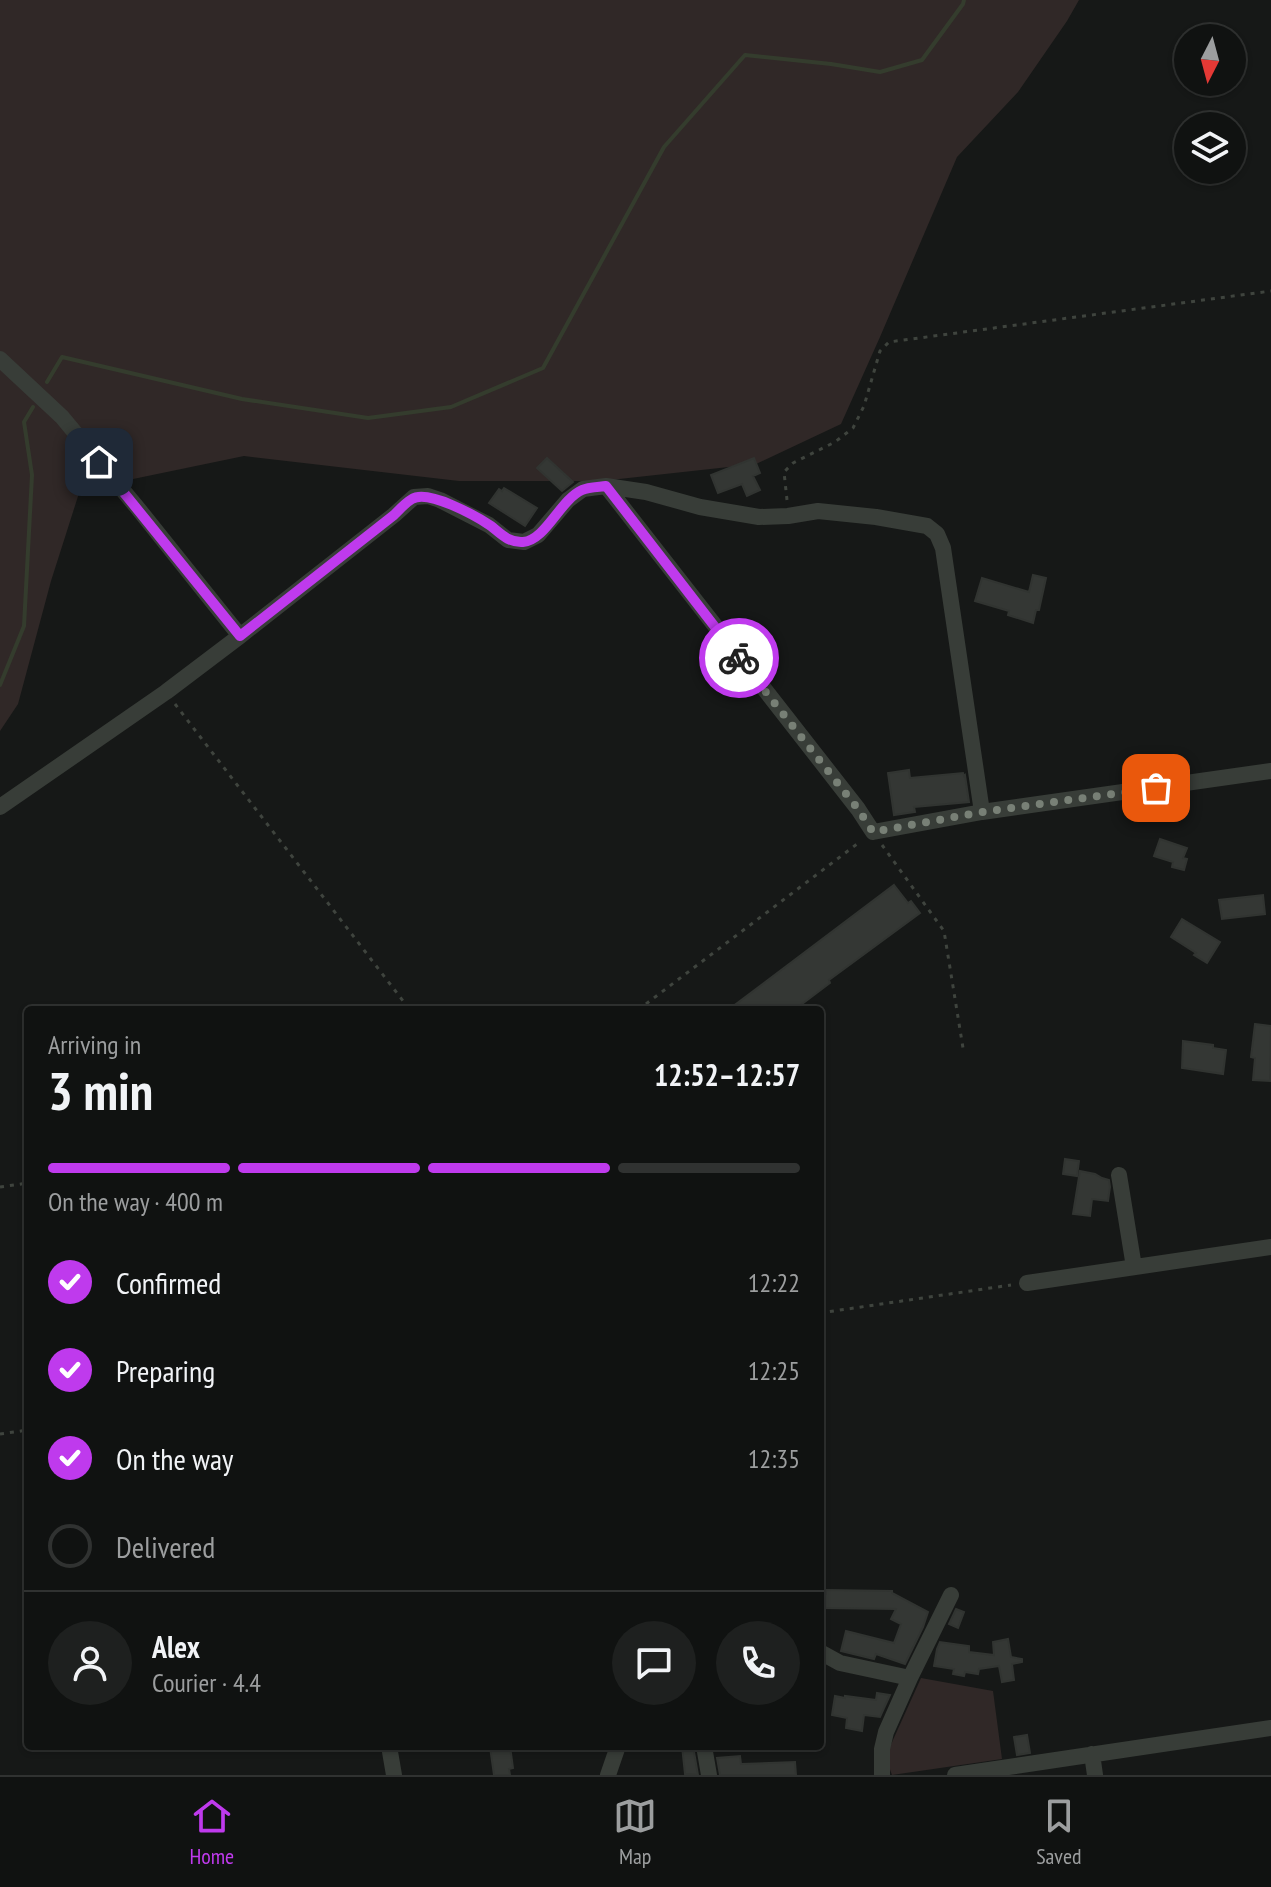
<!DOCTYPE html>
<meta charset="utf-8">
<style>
body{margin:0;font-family:"PT Sans Narrow",sans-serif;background:#1e201f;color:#f1f3f6;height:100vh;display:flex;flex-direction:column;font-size:30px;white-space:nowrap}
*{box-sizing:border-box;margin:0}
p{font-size:26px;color:#9c9e9f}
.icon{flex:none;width:44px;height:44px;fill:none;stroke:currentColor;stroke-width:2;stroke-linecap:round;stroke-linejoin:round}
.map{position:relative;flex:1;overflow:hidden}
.sheet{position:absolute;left:24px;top:1006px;width:800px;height:744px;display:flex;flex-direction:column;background:#101211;border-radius:8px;box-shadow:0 2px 6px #0004,0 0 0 2px #303231}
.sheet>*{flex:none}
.needle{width:52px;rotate:186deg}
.buttons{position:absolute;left:1174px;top:24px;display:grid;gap:16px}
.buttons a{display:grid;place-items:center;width:72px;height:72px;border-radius:50%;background:#101211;box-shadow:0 2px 6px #0004,0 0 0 2px #303231;font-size:40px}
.pin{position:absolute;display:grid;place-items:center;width:68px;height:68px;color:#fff;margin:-34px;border-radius:16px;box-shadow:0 4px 12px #0006}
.courier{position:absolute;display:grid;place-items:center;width:80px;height:80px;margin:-40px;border:6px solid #bf3aed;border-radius:50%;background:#fff;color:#222;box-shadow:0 2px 10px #0007}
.headline em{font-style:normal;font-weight:800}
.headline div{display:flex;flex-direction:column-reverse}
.headline{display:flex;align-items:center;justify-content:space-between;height:136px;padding:0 24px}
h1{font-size:52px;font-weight:800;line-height:60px}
.bar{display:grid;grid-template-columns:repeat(4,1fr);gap:12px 8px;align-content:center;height:96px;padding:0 24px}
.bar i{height:10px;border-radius:6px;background:#303231}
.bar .active{background:#bf3aed}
.bar p{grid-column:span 4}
.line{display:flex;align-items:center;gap:20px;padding:0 24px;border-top:2px solid #303231}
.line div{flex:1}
.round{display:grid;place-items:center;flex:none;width:84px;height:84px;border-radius:42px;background:#1e201f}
ol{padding:0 24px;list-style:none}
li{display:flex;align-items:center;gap:24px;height:88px}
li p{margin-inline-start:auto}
li .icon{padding:8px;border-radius:50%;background:#bf3aed;color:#fff;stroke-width:4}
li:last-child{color:#9c9e9f}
li i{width:44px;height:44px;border:4px solid #303231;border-radius:50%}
.tabs{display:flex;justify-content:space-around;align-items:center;height:112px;border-top:2px solid #303231;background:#101211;font-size:22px;color:#9c9e9f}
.tabs a{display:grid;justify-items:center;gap:4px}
.tabs .active{color:#bf3aed}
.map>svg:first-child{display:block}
.green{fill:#302827}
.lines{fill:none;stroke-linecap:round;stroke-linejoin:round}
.stream{stroke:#343c2d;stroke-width:4}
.building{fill:#343734;stroke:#313431;stroke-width:2}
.path{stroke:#3f443e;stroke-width:3;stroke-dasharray:4 6;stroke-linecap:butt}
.minor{stroke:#383d38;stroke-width:16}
.done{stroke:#788076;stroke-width:8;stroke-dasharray:0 14.4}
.route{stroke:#bf3aed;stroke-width:10}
</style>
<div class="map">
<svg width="1271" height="1775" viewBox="0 0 1271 1775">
<rect width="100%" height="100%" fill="#161817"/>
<path class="green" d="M0,0H1079L1067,21L1018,92L957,157L880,337L841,424L756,464L601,481H459L244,456L80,490L51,581L18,704L0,731Z
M921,1678L993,1691L1002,1759L892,1775L888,1764V1751Z"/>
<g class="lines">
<path class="stream" d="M47,382L62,357L242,399L368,418L451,407L543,368L664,147L745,55L831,64L880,72L922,60L963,4L964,0
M0,685L24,626L32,475L24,422L33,407"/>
</g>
<path class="building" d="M547,458L573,482L562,491L537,468Z
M754,458L760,473L753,476L760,490L747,496L742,484L718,493L711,475Z
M504,488L537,508L525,526L489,503L499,489L502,491Z
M1033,575L1046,578L1039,610H1036L1033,623L1008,615L1009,611L975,601L982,578L1029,592Z
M909,770L910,778L963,773L964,776L965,775L969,802L914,807L915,812L894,815L888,773Z
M1160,839L1187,848L1183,858L1187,859L1184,870L1172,867L1173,862L1154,856Z
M894,885L908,903L911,901L920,913L829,980L830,983L794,1010H728Z
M1263,895L1265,914L1222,919L1219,900Z
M1182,919L1220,942L1207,963L1194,955L1196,953L1171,937Z
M1255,1024L1271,1026L1270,1081L1253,1080L1255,1058L1251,1057Z
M1183,1041L1213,1045V1048L1226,1050L1223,1074L1182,1068Z
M1065,1159L1079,1161L1077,1176L1063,1174Z
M1080,1171L1095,1174L1102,1178L1109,1180L1110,1187L1108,1201L1092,1199L1090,1216L1073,1214Z
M826,1590L892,1591V1593L928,1612L923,1627L905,1664L876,1654L874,1659L841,1651L846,1631L894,1643L901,1624L891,1619L896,1609L822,1608V1594H826Z
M956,1609L964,1612L958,1628L949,1624Z
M1008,1639L1011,1657L1022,1659V1662L1012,1664L1014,1680L1002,1682L999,1666L979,1669L978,1674L965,1672L964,1676L953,1674L954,1669L934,1666L937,1649L940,1642L969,1646V1652L994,1655L993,1642Z
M877,1693L890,1695L880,1717L864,1715L862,1731L846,1728L847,1718L832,1715L835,1696L845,1698V1696L876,1700Z
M1027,1735L1030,1753L1017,1755L1014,1737Z
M494,1746H510L513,1768L509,1769L510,1775H494L490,1747Z
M682,1746H693L698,1775L685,1774Z
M740,1756L741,1764L795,1762L796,1775H720L717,1758Z"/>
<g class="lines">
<path class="path" d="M787,500L784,472L793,463L835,442L853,428L864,406L880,351L889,342L1271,291
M175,704L410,1010
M882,845L944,931L963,1048
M638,1010L861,841
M0,1187L28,1183
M820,1313L1011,1285
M0,1434L28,1430"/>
<path class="minor" d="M0,359L62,417L136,506L240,636
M606,486L858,809L873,832L982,812L1271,771
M0,807L166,692L240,636L394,515L414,497L428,496L440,500L489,525L508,540L524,542L538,535L568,500L583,489L606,486L646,492L700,507L759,517L788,516L818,511L876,517L927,526L937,534L943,548L982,812
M1119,1175L1134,1267
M1027,1283L1271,1247
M820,1652L840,1663L910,1678
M389,1746L394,1775
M704,1746L709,1775
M1092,1754L1095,1775
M608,1775L618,1746
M882,1775V1749L886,1732L910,1678L951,1595
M955,1775L1271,1728"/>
</g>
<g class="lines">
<path class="done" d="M739,658L858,809L873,832L982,812L1156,788"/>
<path class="route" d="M99,462L240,636L394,515C399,510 405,503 412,499C428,489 476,516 491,526C501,534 509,543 523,542C546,540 560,500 582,490C588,487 598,487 606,486L739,658"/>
</g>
</svg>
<div class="buttons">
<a><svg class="needle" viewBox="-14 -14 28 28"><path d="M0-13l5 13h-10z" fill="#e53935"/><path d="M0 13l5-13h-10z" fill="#9c9e9f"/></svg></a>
<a><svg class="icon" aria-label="layers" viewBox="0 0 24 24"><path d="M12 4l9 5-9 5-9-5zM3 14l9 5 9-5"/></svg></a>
</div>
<div class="pin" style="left:1156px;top:788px;background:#ea580c"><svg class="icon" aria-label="bag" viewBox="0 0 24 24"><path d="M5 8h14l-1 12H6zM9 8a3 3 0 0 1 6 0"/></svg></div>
<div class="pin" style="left:99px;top:462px;background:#1f2937"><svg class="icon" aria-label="home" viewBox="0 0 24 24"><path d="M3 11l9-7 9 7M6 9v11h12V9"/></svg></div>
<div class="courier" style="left:739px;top:658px"><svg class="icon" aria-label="bike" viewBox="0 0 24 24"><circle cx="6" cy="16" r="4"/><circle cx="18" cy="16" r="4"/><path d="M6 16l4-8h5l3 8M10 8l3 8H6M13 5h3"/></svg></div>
<section class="sheet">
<div class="headline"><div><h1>3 min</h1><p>Arriving in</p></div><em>12:52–12:57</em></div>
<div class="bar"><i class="active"></i><i class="active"></i><i class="active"></i><i></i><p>On the way · 400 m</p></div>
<ol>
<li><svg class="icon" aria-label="check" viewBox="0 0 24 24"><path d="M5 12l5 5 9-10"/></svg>Confirmed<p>12:22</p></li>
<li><svg class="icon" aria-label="check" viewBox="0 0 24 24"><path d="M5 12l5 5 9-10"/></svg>Preparing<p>12:25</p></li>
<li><svg class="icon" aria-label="check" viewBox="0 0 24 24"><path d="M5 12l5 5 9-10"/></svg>On the way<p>12:35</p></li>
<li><i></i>Delivered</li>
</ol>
<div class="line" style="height:144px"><a class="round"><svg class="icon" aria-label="person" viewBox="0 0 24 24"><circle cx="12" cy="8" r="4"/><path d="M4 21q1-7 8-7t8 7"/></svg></a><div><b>Alex</b><p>Courier · 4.4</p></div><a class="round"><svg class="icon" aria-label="chat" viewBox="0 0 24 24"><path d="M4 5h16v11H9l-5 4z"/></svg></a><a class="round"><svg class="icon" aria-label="phone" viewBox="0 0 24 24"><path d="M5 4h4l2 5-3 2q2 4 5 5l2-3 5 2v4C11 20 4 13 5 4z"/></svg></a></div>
</section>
</div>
<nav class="tabs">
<a class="active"><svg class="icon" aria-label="home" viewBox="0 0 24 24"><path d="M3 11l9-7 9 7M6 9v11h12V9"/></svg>Home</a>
<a><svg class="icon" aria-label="map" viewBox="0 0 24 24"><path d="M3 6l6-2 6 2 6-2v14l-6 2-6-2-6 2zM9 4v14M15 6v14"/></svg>Map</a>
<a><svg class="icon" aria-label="saved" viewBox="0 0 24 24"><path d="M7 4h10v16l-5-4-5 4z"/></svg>Saved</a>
</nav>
